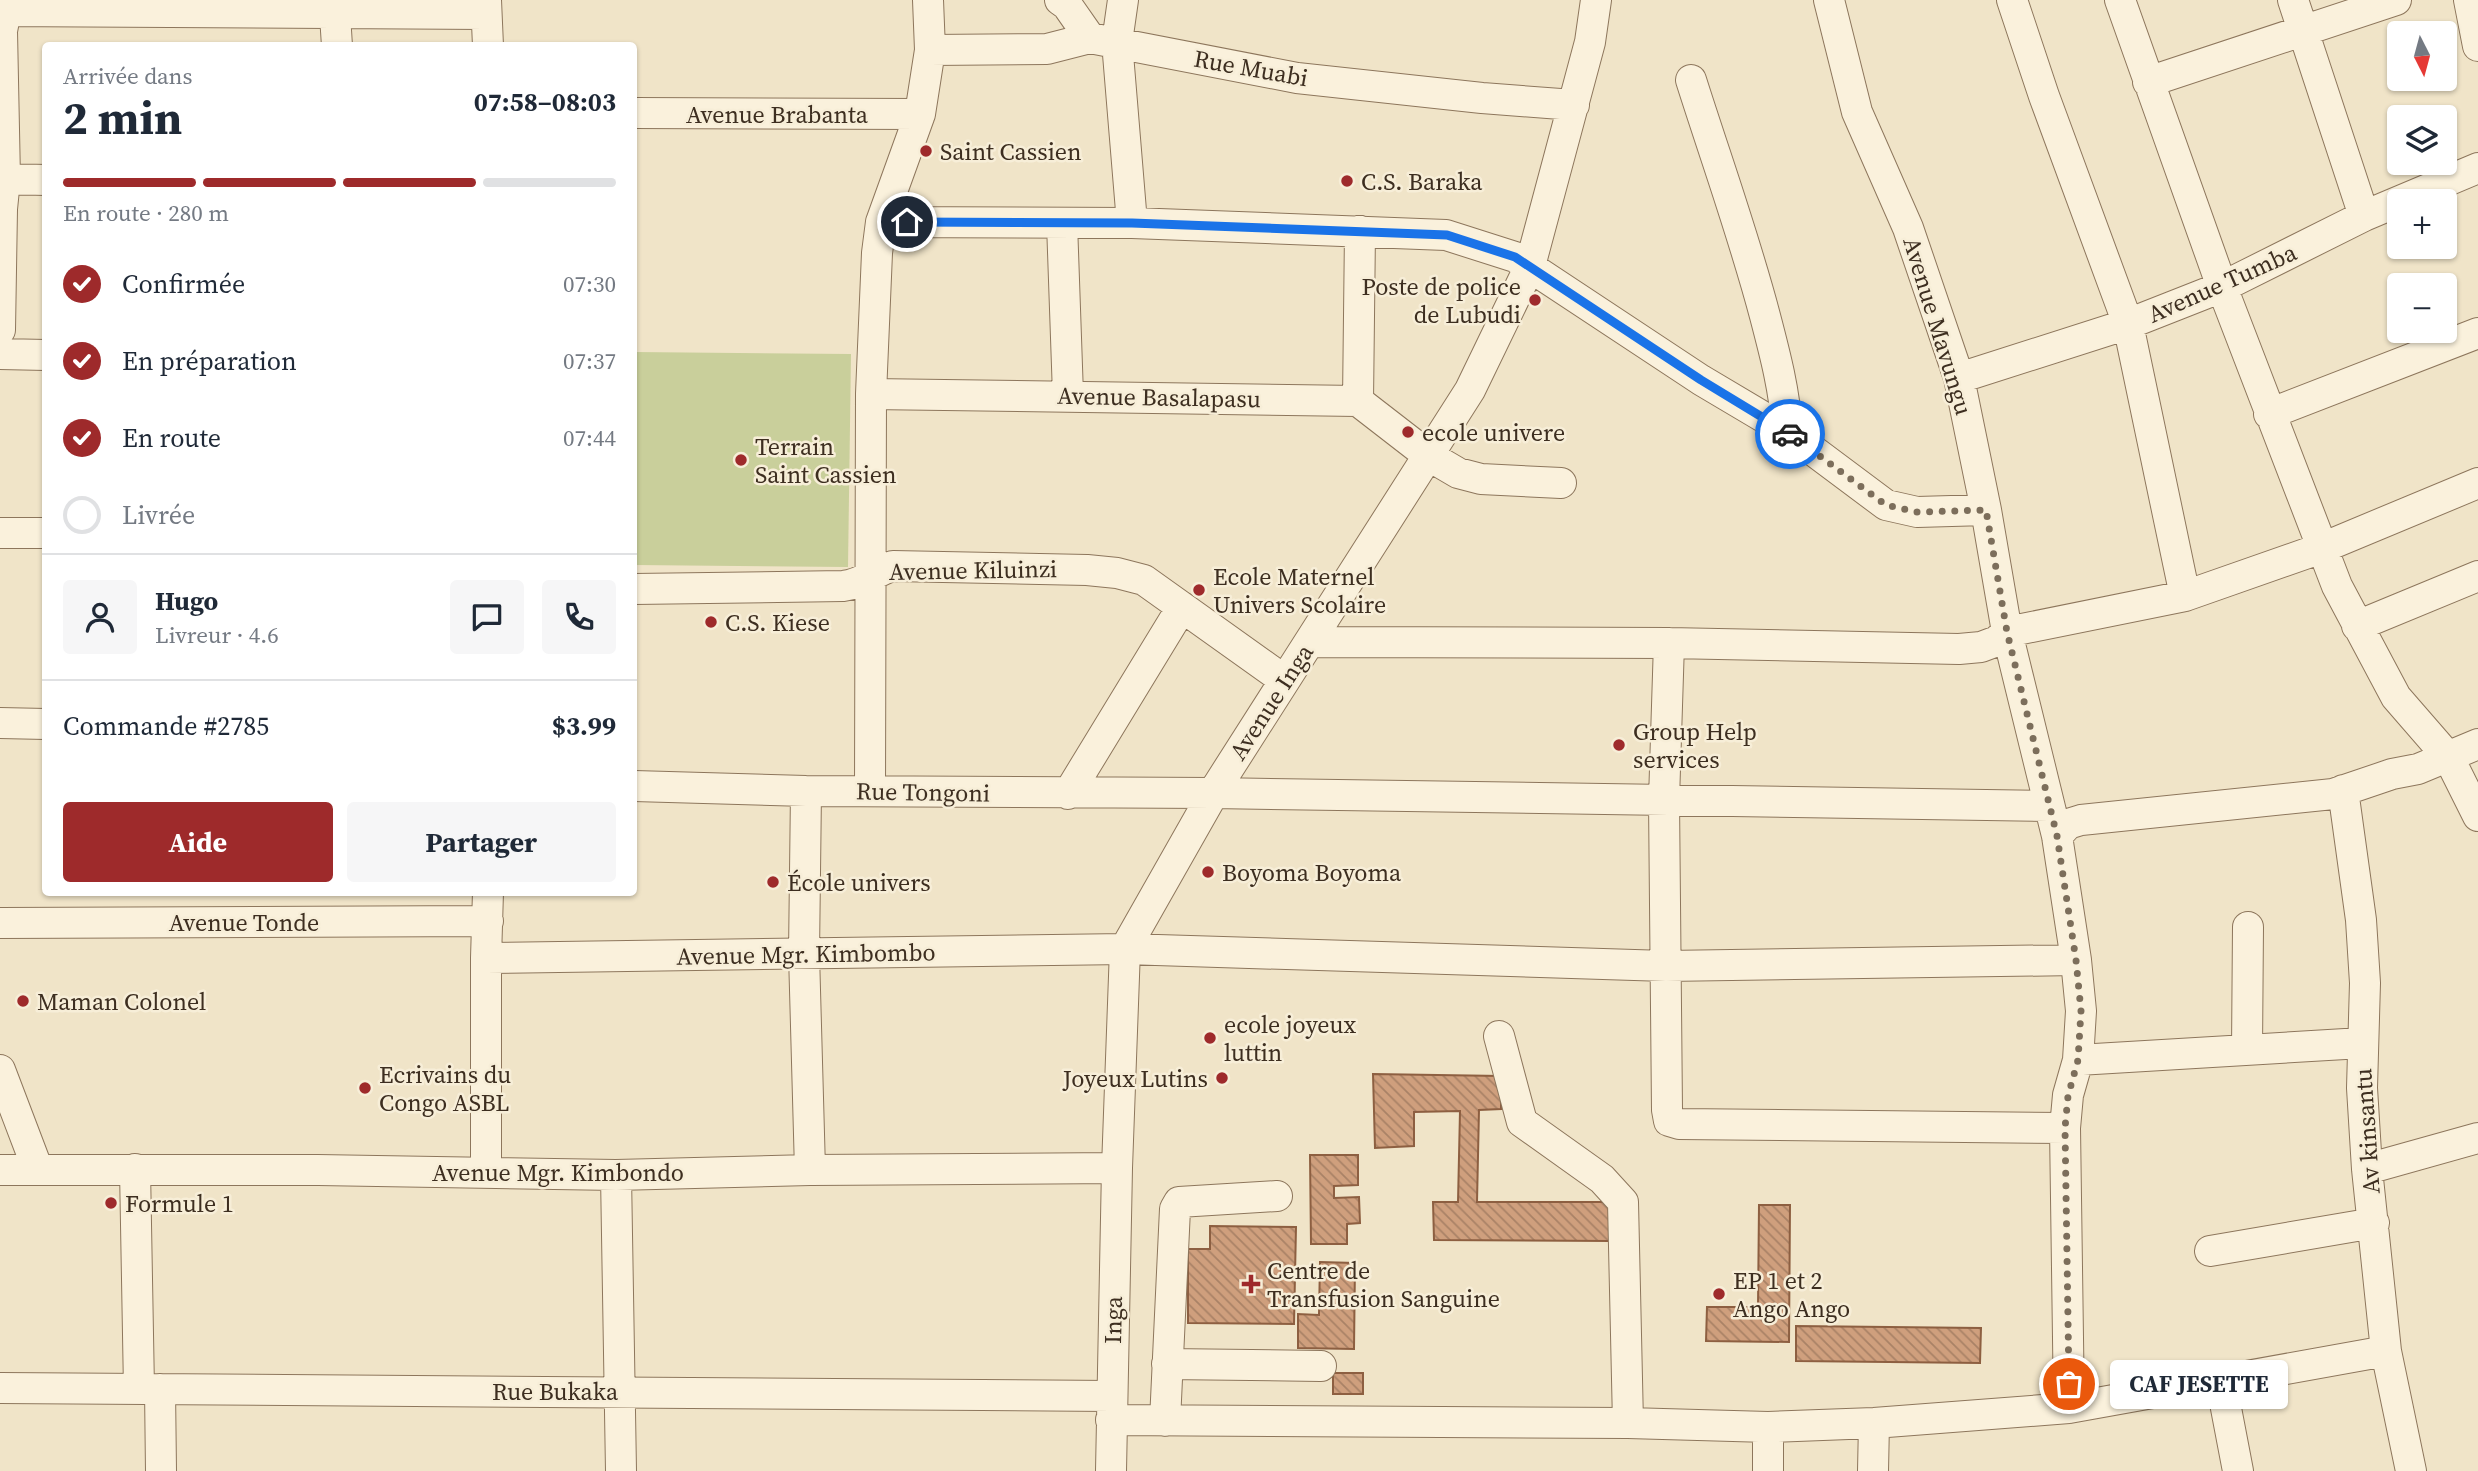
<!DOCTYPE html>
<html lang="fr">
<meta charset="utf-8">
<style>
body{margin:0;font-family:"Source Serif 4",serif;background:#f6f6f7;color:#1f2937;height:100vh;display:flex;flex-direction:column;font-size:26px;white-space:nowrap}
*{box-sizing:border-box;margin:0}
p{font-size:23px;color:#747a83}
.icon{flex:none;width:38px;height:38px;fill:none;stroke:currentColor;stroke-width:2;stroke-linecap:round;stroke-linejoin:round}
.map{position:relative;flex:1;overflow:hidden}
.details{position:absolute;left:42px;top:42px;width:595px;height:854px;display:flex;flex-direction:column;background:#fff;border-radius:7px;box-shadow:0 2px 5px #0004}
.details>*{flex:none}
.needle{width:46px;rotate:174deg}
.controls{position:absolute;left:2387px;top:21px;display:grid;gap:14px}
.controls a{display:grid;place-items:center;width:70px;height:70px;border-radius:7px;background:#fff;box-shadow:0 2px 5px #0004;font-size:35px}
.pin{position:absolute;display:grid;place-items:center;width:60px;height:60px;color:#fff;margin:-30px;border:4px solid #fff;border-radius:50%;box-shadow:0 2px 7px #0007}
.courier{position:absolute;display:grid;place-items:center;width:70px;height:70px;margin:-35px;border:5px solid #1a73e8;border-radius:50%;background:#fff;color:#222;box-shadow:0 2px 9px #0007}
.bubble{position:absolute;height:49px;border-radius:7px;background:#fff;box-shadow:0 2px 5px #0004;font-size:23px;font-weight:700;line-height:49px;text-align:center}
.summary em{font-style:normal;font-weight:700}
.summary div{display:flex;flex-direction:column-reverse}
.summary{display:flex;align-items:center;justify-content:space-between;height:119px;padding:0 21px}
h1{font-size:46px;font-weight:700;line-height:52px}
.bar{display:grid;grid-template-columns:repeat(4,1fr);gap:10px 7px;align-content:center;height:84px;padding:0 21px}
.bar i{height:9px;border-radius:5px;background:#e0e1e3}
.bar .on{background:#9e2a2b}
.bar p{grid-column:span 4}
.line{display:flex;align-items:center;gap:18px;padding:0 21px;border-top:2px solid #e0e1e3}
.line div{flex:1}
.round{display:grid;place-items:center;flex:none;width:74px;height:74px;border-radius:7px;background:#f6f6f7}
ol{padding:0 21px;list-style:none}
li{display:flex;align-items:center;gap:21px;height:77px}
li p{margin-inline-start:auto}
li .icon{padding:7px;border-radius:50%;background:#9e2a2b;color:#fff;stroke-width:4}
li:last-child{color:#747a83}
li i{width:38px;height:38px;border:4px solid #e0e1e3;border-radius:50%}
.action{display:flex;gap:14px;margin-top:auto;padding:14px 21px}
.action a{flex:1;height:80px;border-radius:7px;background:#9e2a2b;color:#fff;font-size:28px;font-weight:700;line-height:80px;text-align:center}
.action a+a{background:#f6f6f7;color:#1f2937}
.map>svg:first-child{display:block}
.pitch{fill:#c9cf9b}
.building{fill:url(#building-back-hatch);stroke:#8d5f41;stroke-width:2}
.lines{fill:none;stroke-linecap:round;stroke-linejoin:round}
.minor-casing{stroke:#8d765c;stroke-width:32}
.minor{stroke:#faf1dc;stroke-width:30}
.done{stroke:#7c6e5b;stroke-width:7;stroke-dasharray:0 12.6}
.route{stroke:#1a73e8;stroke-width:9}
.poi-dot{fill:#9e2a2b;stroke:#f7eed8;stroke-width:2.5}
.labels{text-anchor:middle;dominant-baseline:central;stroke-width:5;stroke-linejoin:round;paint-order:stroke}
.street-label{font-size:24px;fill:#3d2e20;stroke:#f7eed8}
.poi-label{font-size:24px;fill:#3d2e20;stroke:#f7eed8;text-anchor:start}
</style>
<div class="map">
<svg width="2478" height="1471" viewBox="0 0 2478 1471">
<defs>
<pattern id="building-back-hatch" width="6" height="6" patternUnits="userSpaceOnUse" patternTransform="scale(1.75)"><rect width="6" height="6" fill="#cf9f7d"/><path d="M-1 5l2 2M0 0l6 6M5-1l2 2" fill="none" stroke="#a98266"/></pattern>
</defs>
<rect width="100%" height="100%" fill="#f0e4c8"/>
<path class="pitch" d="M634,352L851,354L848,567L634,565Z"/>
<path class="building" d="M1373,1074L1501,1076V1109L1479,1110L1477,1202H1610V1241L1434,1240L1433,1202H1458L1460,1111L1414,1112V1146L1375,1148Z
M1310,1155H1358V1185L1334,1186V1198L1359,1197L1360,1223L1347,1224V1244H1311Z
M1759,1205H1790L1789,1342L1706,1341L1707,1307H1758Z
M1210,1226L1296,1227L1294,1324L1188,1323V1249H1210Z
M1320,1262L1355,1263L1354,1349L1298,1348V1314L1319,1315Z
M1796,1326L1981,1328L1980,1363L1796,1361Z
M1333,1373H1363V1394H1333Z"/>
<g class="lines">
<g class="minor-casing">
<path id="minor" d="M486,0L488,46
M1060,0L1067,5L1090,38
M1123,0L1117,42L1132,223
M1829,0L1857,112L1908,228L1959,378L1986,510L2007,632L2057,836L2076,960L2081,1011L2078,1060L2068,1095L2065,1128L2069,1408
M2012,0L2044,96L2128,324L2185,596
M2120,0L2222,287L2337,586L2396,697L2449,758L2478,816
M2293,0L2364,216
M2469,0L2478,46
M0,11L485,14
M335,15L337,46
M930,50L1047,49L1090,38L1297,78L1482,98L1574,105
M1691,80C1716,159 1744,236 1765,316C1775,354 1785,392 1787,431
M2148,82L2396,0
M634,113L920,114
M5,179L46,180
M881,222L1132,223L1446,235L1515,257L1701,380L1787,431L1886,505L1917,512L1986,510
M1062,223L1068,395
M0,330L2,209L5,179L2,31L8,0
M0,354L46,355
M1959,378L2128,324L2222,287L2364,216L2478,168
M871,394L1358,401L1429,456L1458,473L1481,479L1561,483
M1358,401L1360,231
M2269,414L2478,333
M0,533H46
M634,589L843,586C863,584 875,571 893,566L1087,570L1117,573L1144,580L1284,680
M2357,626L2478,576
M1310,642L1669,643L1959,649L1981,647L1997,641L2007,632L2185,596L2322,548L2478,483
M1669,643L1664,800L1667,1110L1669,1121L1679,1124L2065,1128
M0,723L46,724
M634,786L806,791L1213,793L2048,806
M870,790L871,394L877,253L881,222L920,114L930,50L928,0
M2343,790L2361,920L2365,983L2362,1088L2367,1169L2386,1351L2411,1471
M806,791L804,954L810,1170
M1068,794L1182,607
M2057,836L2068,824L2081,820L2333,794L2392,774L2418,769L2478,744
M0,923L488,921
M486,958L1125,949L1666,966L2076,960
M1499,1036L1522,1122L1602,1179L1623,1202L1628,1423
M2247,1050L2248,927
M2078,1060L2362,1043
M0,1070L38,1170
M135,1169L139,1389
M2367,1169L2478,1138
M0,1170H318L616,1175L810,1170L1117,1168
M486,1172V958L488,892
M616,1175L621,1471
M2210,1251L2374,1223
M1167,1364L1321,1366
M2221,1382L2238,1471
M0,1388L1111,1396
M160,1389L161,1471
M1111,1420L1628,1423L1768,1427V1471
M1165,1421L1175,1209L1179,1202L1277,1196
M1768,1427L1874,1423L2069,1408L2386,1351
M1111,1471L1117,1168L1125,949L1218,785L1470,390L1530,266L1590,42L1596,0
M1873,1471L1874,1423"/>
</g>
<use href="#minor" class="minor"/>
</g>
<g class="lines">
<path class="done" d="M1790,434L1886,505L1917,512L1986,510L2007,632L2057,836L2076,960L2081,1011L2078,1060L2068,1096L2065,1128L2069,1384"/>
<path class="route" d="M907,222L1132,223L1447,235L1515,257L1701,380L1790,434"/>
</g>
<g class="poi-dot">
<circle cx="926" cy="151" r="7"/>
<circle cx="1347" cy="181" r="7"/>
<circle cx="1535" cy="300" r="7"/>
<circle cx="1408" cy="432" r="7"/>
<circle cx="741" cy="460" r="7"/>
<circle cx="1199" cy="590" r="7"/>
<circle cx="711" cy="622" r="7"/>
<circle cx="1619" cy="745" r="7"/>
<circle cx="1208" cy="872" r="7"/>
<circle cx="773" cy="882" r="7"/>
<circle cx="23" cy="1001" r="7"/>
<circle cx="1210" cy="1038" r="7"/>
<circle cx="1222" cy="1078" r="7"/>
<circle cx="365" cy="1088" r="7"/>
<circle cx="111" cy="1203" r="7"/>
<path d="M1247.5 1273.5h7v7h7v7h-7v7h-7v-7h-7v-7h7z"/>
<circle cx="1719" cy="1294" r="7"/>
</g>
<g class="labels">
<g class="street-label">
<text transform="translate(1251 68) rotate(10)">Rue Muabi</text>
<text x="777" y="114">Avenue Brabanta</text>
<text transform="translate(2222 283) rotate(-24)">Avenue Tumba</text>
<text transform="translate(1938 326) rotate(73)">Avenue Mavungu</text>
<text transform="translate(1159 397) rotate(1)">Avenue Basalapasu</text>
<text transform="translate(973 570) rotate(-1)">Avenue Kiluinzi</text>
<text transform="translate(1271 702) rotate(-57)">Avenue Inga</text>
<text transform="translate(923 792) rotate(1)">Rue Tongoni</text>
<text x="244" y="922">Avenue Tonde</text>
<text transform="translate(806 954) rotate(-1)">Avenue Mgr. Kimbombo</text>
<text transform="translate(2367 1131) rotate(-94)">Av kinsantu</text>
<text x="558" y="1172">Avenue Mgr. Kimbondo</text>
<text transform="translate(1113 1320) rotate(-89)">Inga</text>
<text x="555" y="1391">Rue Bukaka</text>
</g>
<g class="poi-label">
<text x="940" y="151">Saint Cassien</text>
<text x="1361" y="181">C.S. Baraka</text>
<text x="1521" y="286" text-anchor="end">Poste de police<tspan x="1521" dy="28">de Lubudi</tspan></text>
<text x="1422" y="432">ecole univere</text>
<text x="755" y="446">Terrain<tspan x="755" dy="28">Saint Cassien</tspan></text>
<text x="1213" y="576">Ecole Maternel<tspan x="1213" dy="28">Univers Scolaire</tspan></text>
<text x="725" y="622">C.S. Kiese</text>
<text x="1633" y="731">Group Help<tspan x="1633" dy="28">services</tspan></text>
<text x="1222" y="872">Boyoma Boyoma</text>
<text x="787" y="882">École univers</text>
<text x="37" y="1001">Maman Colonel</text>
<text x="1224" y="1024">ecole joyeux<tspan x="1224" dy="28">luttin</tspan></text>
<text x="379" y="1074">Ecrivains du<tspan x="379" dy="28">Congo ASBL</tspan></text>
<text x="1208" y="1078" text-anchor="end">Joyeux Lutins</text>
<text x="125" y="1203">Formule 1</text>
<text x="1267" y="1270">Centre de<tspan x="1267" dy="28">Transfusion Sanguine</tspan></text>
<text x="1733" y="1280">EP 1 et 2<tspan x="1733" dy="28">Ango Ango</tspan></text>
</g>
</g>
</svg>
<div class="controls">
<a><svg class="needle" viewBox="-14 -14 28 28"><path d="M0-13l5 13h-10z" fill="#e53935"/><path d="M0 13l5-13h-10z" fill="#747a83"/></svg></a>
<a><svg class="icon" aria-label="layers" viewBox="0 0 24 24"><path d="M12 4l9 5-9 5-9-5zM3 14l9 5 9-5"/></svg></a>
<a>+</a>
<a>−</a>
</div>
<div class="pin" style="left:2069px;top:1384px;background:#ea580c"><svg class="icon" aria-label="bag" viewBox="0 0 24 24"><path d="M5 8h14l-1 12H6zM9 8a3 3 0 0 1 6 0"/></svg></div>
<div class="pin" style="left:907px;top:222px;background:#1f2937"><svg class="icon" aria-label="home" viewBox="0 0 24 24"><path d="M3 11l9-7 9 7M6 9v11h12V9"/></svg></div>
<div class="courier" style="left:1790px;top:434px"><svg class="icon" aria-label="car" viewBox="0 0 24 24"><path d="M5 17H2v-5l4-1 3-4h7l3 4 3 1v5h-3M9 17h6M6 11h13"/><circle cx="7" cy="17" r="2"/><circle cx="17" cy="17" r="2"/></svg></div>
<div class="bubble" style="left:2110px;top:1360px;width:178px">CAF JESETTE</div>
<section class="details">
<div class="summary"><div><h1>2 min</h1><p>Arrivée dans</p></div><em>07:58–08:03</em></div>
<div class="bar"><i class="on"></i><i class="on"></i><i class="on"></i><i></i><p>En route · 280 m</p></div>
<ol>
<li><svg class="icon" aria-label="check" viewBox="0 0 24 24"><path d="M5 12l5 5 9-10"/></svg>Confirmée<p>07:30</p></li>
<li><svg class="icon" aria-label="check" viewBox="0 0 24 24"><path d="M5 12l5 5 9-10"/></svg>En préparation<p>07:37</p></li>
<li><svg class="icon" aria-label="check" viewBox="0 0 24 24"><path d="M5 12l5 5 9-10"/></svg>En route<p>07:44</p></li>
<li><i></i>Livrée</li>
</ol>
<div class="line" style="height:126px"><a class="round"><svg class="icon" aria-label="person" viewBox="0 0 24 24"><circle cx="12" cy="8" r="4"/><path d="M4 21q1-7 8-7t8 7"/></svg></a><div><b>Hugo</b><p>Livreur · 4.6</p></div><a class="round"><svg class="icon" aria-label="chat" viewBox="0 0 24 24"><path d="M4 5h16v11H9l-5 4z"/></svg></a><a class="round"><svg class="icon" aria-label="phone" viewBox="0 0 24 24"><path d="M5 4h4l2 5-3 2q2 4 5 5l2-3 5 2v4C11 20 4 13 5 4z"/></svg></a></div>
<div class="line" style="height:91px"><div>Commande #2785</div><b>$3.99</b></div>
<div class="action"><a>Aide</a><a>Partager</a></div>
</section>
</div>
